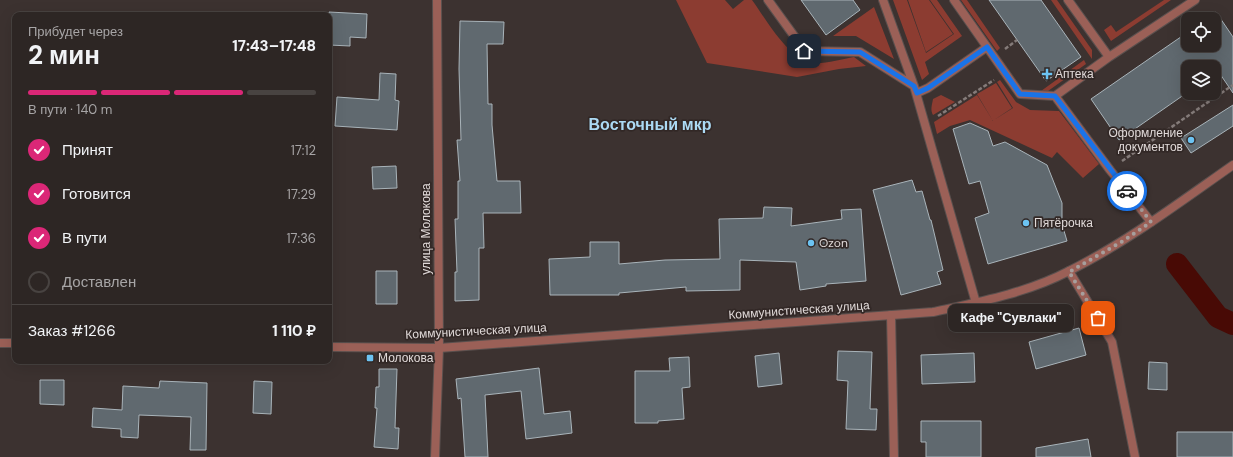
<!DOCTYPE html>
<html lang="ru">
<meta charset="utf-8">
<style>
body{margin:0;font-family:"DM Sans",sans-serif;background:#352e2c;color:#f1f3f6;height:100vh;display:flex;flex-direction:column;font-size:15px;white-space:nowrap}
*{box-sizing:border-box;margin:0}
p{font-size:13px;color:#a7a5a6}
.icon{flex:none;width:22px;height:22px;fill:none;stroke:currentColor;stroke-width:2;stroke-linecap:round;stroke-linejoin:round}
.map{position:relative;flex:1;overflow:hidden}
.panel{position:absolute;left:12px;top:12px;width:320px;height:352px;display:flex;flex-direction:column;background:#2d2624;border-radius:8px;box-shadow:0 4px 16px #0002,0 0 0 1px #484341}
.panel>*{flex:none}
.tools{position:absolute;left:1181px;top:12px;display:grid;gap:8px}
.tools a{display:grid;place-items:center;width:40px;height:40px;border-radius:8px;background:#2d2624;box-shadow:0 4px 16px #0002,0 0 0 1px #484341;font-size:20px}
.pin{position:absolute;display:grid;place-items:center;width:34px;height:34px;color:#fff;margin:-17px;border-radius:8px;box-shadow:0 2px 6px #0006}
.courier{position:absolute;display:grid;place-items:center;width:40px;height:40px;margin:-20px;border:3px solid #1a73e8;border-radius:50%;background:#fff;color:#222;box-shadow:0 1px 5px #0007}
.bubble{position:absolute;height:28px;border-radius:8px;background:#2d2624;box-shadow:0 4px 16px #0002,0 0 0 1px #484341;font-size:13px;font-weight:800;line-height:28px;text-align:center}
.head em{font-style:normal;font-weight:800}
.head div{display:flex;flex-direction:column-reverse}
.head{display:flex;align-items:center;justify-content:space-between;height:68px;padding:0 16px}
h1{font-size:26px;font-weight:800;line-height:30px}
.bar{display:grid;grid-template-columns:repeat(4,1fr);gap:6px 4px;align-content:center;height:48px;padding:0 16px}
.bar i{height:5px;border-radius:3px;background:#484341}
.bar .active{background:#db2777}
.bar p{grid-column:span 4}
.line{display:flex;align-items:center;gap:10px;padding:0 16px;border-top:1px solid #484341}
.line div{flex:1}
ol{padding:0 16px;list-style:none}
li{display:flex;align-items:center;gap:12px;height:44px}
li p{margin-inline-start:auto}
li .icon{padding:4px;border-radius:50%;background:#db2777;color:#fff;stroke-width:4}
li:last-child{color:#a7a5a6}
li i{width:22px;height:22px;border:2px solid #484341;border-radius:50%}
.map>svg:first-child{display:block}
.green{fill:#8c3c31}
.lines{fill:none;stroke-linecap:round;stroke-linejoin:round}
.canal{stroke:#480a05;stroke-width:22}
.building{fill:#60696f;stroke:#a9b4ba}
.service-casing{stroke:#5a504e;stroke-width:10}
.minor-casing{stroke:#5a504e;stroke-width:10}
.tertiary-casing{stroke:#5a504e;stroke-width:10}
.path{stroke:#847b79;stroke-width:2.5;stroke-dasharray:4 2;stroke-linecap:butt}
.service{stroke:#9b6057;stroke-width:8}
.minor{stroke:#9b6057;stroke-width:8}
.tertiary{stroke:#9b6057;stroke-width:8}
.done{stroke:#a79f9d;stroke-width:4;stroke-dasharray:0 7.2}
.route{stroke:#1a73e8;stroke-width:5}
.poi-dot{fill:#6cc3f2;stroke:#322826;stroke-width:1.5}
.labels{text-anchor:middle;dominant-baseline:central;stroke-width:3.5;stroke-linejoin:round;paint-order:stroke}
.poi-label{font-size:12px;fill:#e0d9d8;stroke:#322826;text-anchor:start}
.street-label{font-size:12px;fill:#e0d9d8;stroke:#322826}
.district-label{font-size:16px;font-weight:bold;fill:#acdaf4;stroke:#322826}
</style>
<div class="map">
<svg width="1233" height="457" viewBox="0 0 1233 457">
<rect width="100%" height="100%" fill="#3c3230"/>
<path class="green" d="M676,0H725L733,9L744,0H752C766,19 788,60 814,63C824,64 843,59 854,57L866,66L839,69L797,77L707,63Z
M893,0H907L926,53L954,34L930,0H937L962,36L925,62L929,74L922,80Z
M908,0H929L953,34L926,52Z
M961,0H967L1000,48L997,51Z
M1051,0H1057L1092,50V59Z
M1164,0H1171L1111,41L1104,30L1111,25L1116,32Z
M874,7L894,59L856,36H833Z
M1084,60L1086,64L1048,91H1041Z
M1000,80L1016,102L1030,110L1059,111L1099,164L1083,178L1057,152L1052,158L970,120L950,126L937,134L934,122L977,95L993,121L977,94L996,83L1012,108L994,120L1013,108L997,82Z
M941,95L955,102L933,115C930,110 932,105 933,99Z"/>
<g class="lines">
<path class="canal" d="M1177,264L1218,317L1233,324"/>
</g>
<path class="building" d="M801,0H853L860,10L826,35Z
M989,0H1041L1081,57L1046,81Z
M329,12L367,14L366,38L350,37V46L329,45Z
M1216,12L1233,37V93L1218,71L1214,74V67H1188V92L1119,140L1091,99L1188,32V45H1214V19H1206Z
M460,21L504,22L503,44H487L488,104H492V125L497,181H520L521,213H483L484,248H479V300L455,301V272H457L455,219H458V181H460L457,140H461L459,69Z
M380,73L396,74L395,100L399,101L397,130L335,126L337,97L379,100Z
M1233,105V126L1191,153L1181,138Z
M970,123L988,131L993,146L1005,142L1047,165L1062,203V224L1067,241L988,264L975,218L989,213L980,181L969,184L953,129Z
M396,166L397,188L373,189L372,167Z
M912,180L916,192L922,191L930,220H931L943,270L937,272L941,284L901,295L873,190Z
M764,207L792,208L791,226L842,219L841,210L861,209L866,281L826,284V286L800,290L796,262L740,260V290L686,291V287L619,293V295H550L549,259L590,257V242H619V264L665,260L720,259L719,219L763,218Z
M376,271H397V304H376Z
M1079,328L1086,355L1036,369L1029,342Z
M838,351L872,352L870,409H877L876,430L846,429L848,381L837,380Z
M779,353L782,384L758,387L755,356Z
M974,353L975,382L922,384L921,355Z
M689,357L690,387L682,388L684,419L658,421V423H635V371H670L669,358Z
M1149,362L1167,363V390L1148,389Z
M539,368L544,414L570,411L572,433L526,439L521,391L485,395L488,457H465L461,398L458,399L456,379Z
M379,369H397L395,428H399L398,449L374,447L377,408H375L376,387H379Z
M40,380H64V405L40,404Z
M160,381L207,383L206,450H190L191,417L139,415L138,438L121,437V429L92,427L93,408L122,410L123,386L159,388Z
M254,381L272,382L271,414L253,413Z
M921,421H981V457H926V442H921Z
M1177,432H1233V457H1177Z
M1088,439L1091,457H1036V448Z"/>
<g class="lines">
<g class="service-casing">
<path id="service" d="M768,0L805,51L860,52L914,86L976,303
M883,0L914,86
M954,0L1020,94L1055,96L1109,57L1195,0
M1068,0L1109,57
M917,93L928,88L987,47
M1055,96L1110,170L1151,222"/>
</g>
<g class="minor-casing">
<path id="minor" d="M1069,271L1112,342L1135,457
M891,315L894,457
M435,457L439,348L437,0"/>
</g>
<g class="tertiary-casing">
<path id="tertiary" d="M0,343H15
M329,347L439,348L933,312C979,302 1027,293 1069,271C1127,242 1180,202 1233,165"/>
</g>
<path class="path" d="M1005,49L1017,40
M938,116L994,80
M1122,161L1233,85"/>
<use href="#service" class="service"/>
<use href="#minor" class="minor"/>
<use href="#tertiary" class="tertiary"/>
</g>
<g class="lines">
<path class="done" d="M1098,318L1069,272L1123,241L1151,222L1127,191"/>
<path class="route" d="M804,51L860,52L914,86L917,93L928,88L987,47L1020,94L1055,96L1127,191"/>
</g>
<g class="poi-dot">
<path d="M1045 68h4v4h4v4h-4v4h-4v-4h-4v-4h4z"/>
<circle cx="1191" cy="140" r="4"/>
<circle cx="1026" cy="223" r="4"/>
<circle cx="811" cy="243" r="4"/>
<rect x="366" y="354" width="8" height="8" rx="2"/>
</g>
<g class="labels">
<g class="poi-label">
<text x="1055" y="74">Аптека</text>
<text x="1183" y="133" text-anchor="end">Оформление<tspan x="1183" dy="14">документов</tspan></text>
<text x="1034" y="223">Пятёрочка</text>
<text x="819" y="243">Ozon</text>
<text x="378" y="358">Молокова</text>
</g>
<g class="street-label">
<text transform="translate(426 229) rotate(-90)">улица Молокова</text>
<text transform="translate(799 310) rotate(-4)">Коммунистическая улица</text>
<text transform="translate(476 331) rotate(-3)">Коммунистическая улица</text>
</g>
<g class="district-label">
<text x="650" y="124">Восточный мкр</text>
</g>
</g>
</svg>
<div class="tools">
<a><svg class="icon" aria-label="locate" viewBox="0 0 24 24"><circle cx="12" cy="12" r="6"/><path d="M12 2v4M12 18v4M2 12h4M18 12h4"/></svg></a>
<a><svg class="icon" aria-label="layers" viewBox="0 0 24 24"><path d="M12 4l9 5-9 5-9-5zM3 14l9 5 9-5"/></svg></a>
</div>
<div class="pin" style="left:1098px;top:318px;background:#ea580c"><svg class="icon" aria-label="bag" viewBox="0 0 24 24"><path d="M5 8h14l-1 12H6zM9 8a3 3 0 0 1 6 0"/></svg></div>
<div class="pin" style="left:804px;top:51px;background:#1f2937"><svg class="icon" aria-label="home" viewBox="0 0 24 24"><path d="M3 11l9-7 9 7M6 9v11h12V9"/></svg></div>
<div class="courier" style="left:1127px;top:191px"><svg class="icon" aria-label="car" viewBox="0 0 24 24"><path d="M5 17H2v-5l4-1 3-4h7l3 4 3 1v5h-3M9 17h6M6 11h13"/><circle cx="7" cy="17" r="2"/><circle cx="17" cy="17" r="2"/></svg></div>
<div class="bubble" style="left:948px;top:304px;width:126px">Кафе &quot;Сувлаки&quot;</div>
<section class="panel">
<div class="head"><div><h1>2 мин</h1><p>Прибудет через</p></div><em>17:43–17:48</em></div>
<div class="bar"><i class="active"></i><i class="active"></i><i class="active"></i><i></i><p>В пути · 140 m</p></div>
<ol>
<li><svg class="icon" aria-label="check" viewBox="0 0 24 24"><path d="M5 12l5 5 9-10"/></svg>Принят<p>17:12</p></li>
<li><svg class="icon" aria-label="check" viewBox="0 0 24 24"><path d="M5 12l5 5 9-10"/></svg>Готовится<p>17:29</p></li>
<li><svg class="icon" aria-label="check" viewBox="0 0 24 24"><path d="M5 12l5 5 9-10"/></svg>В пути<p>17:36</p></li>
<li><i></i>Доставлен</li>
</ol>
<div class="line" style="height:52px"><div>Заказ #1266</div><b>1 110 ₽</b></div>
</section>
</div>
